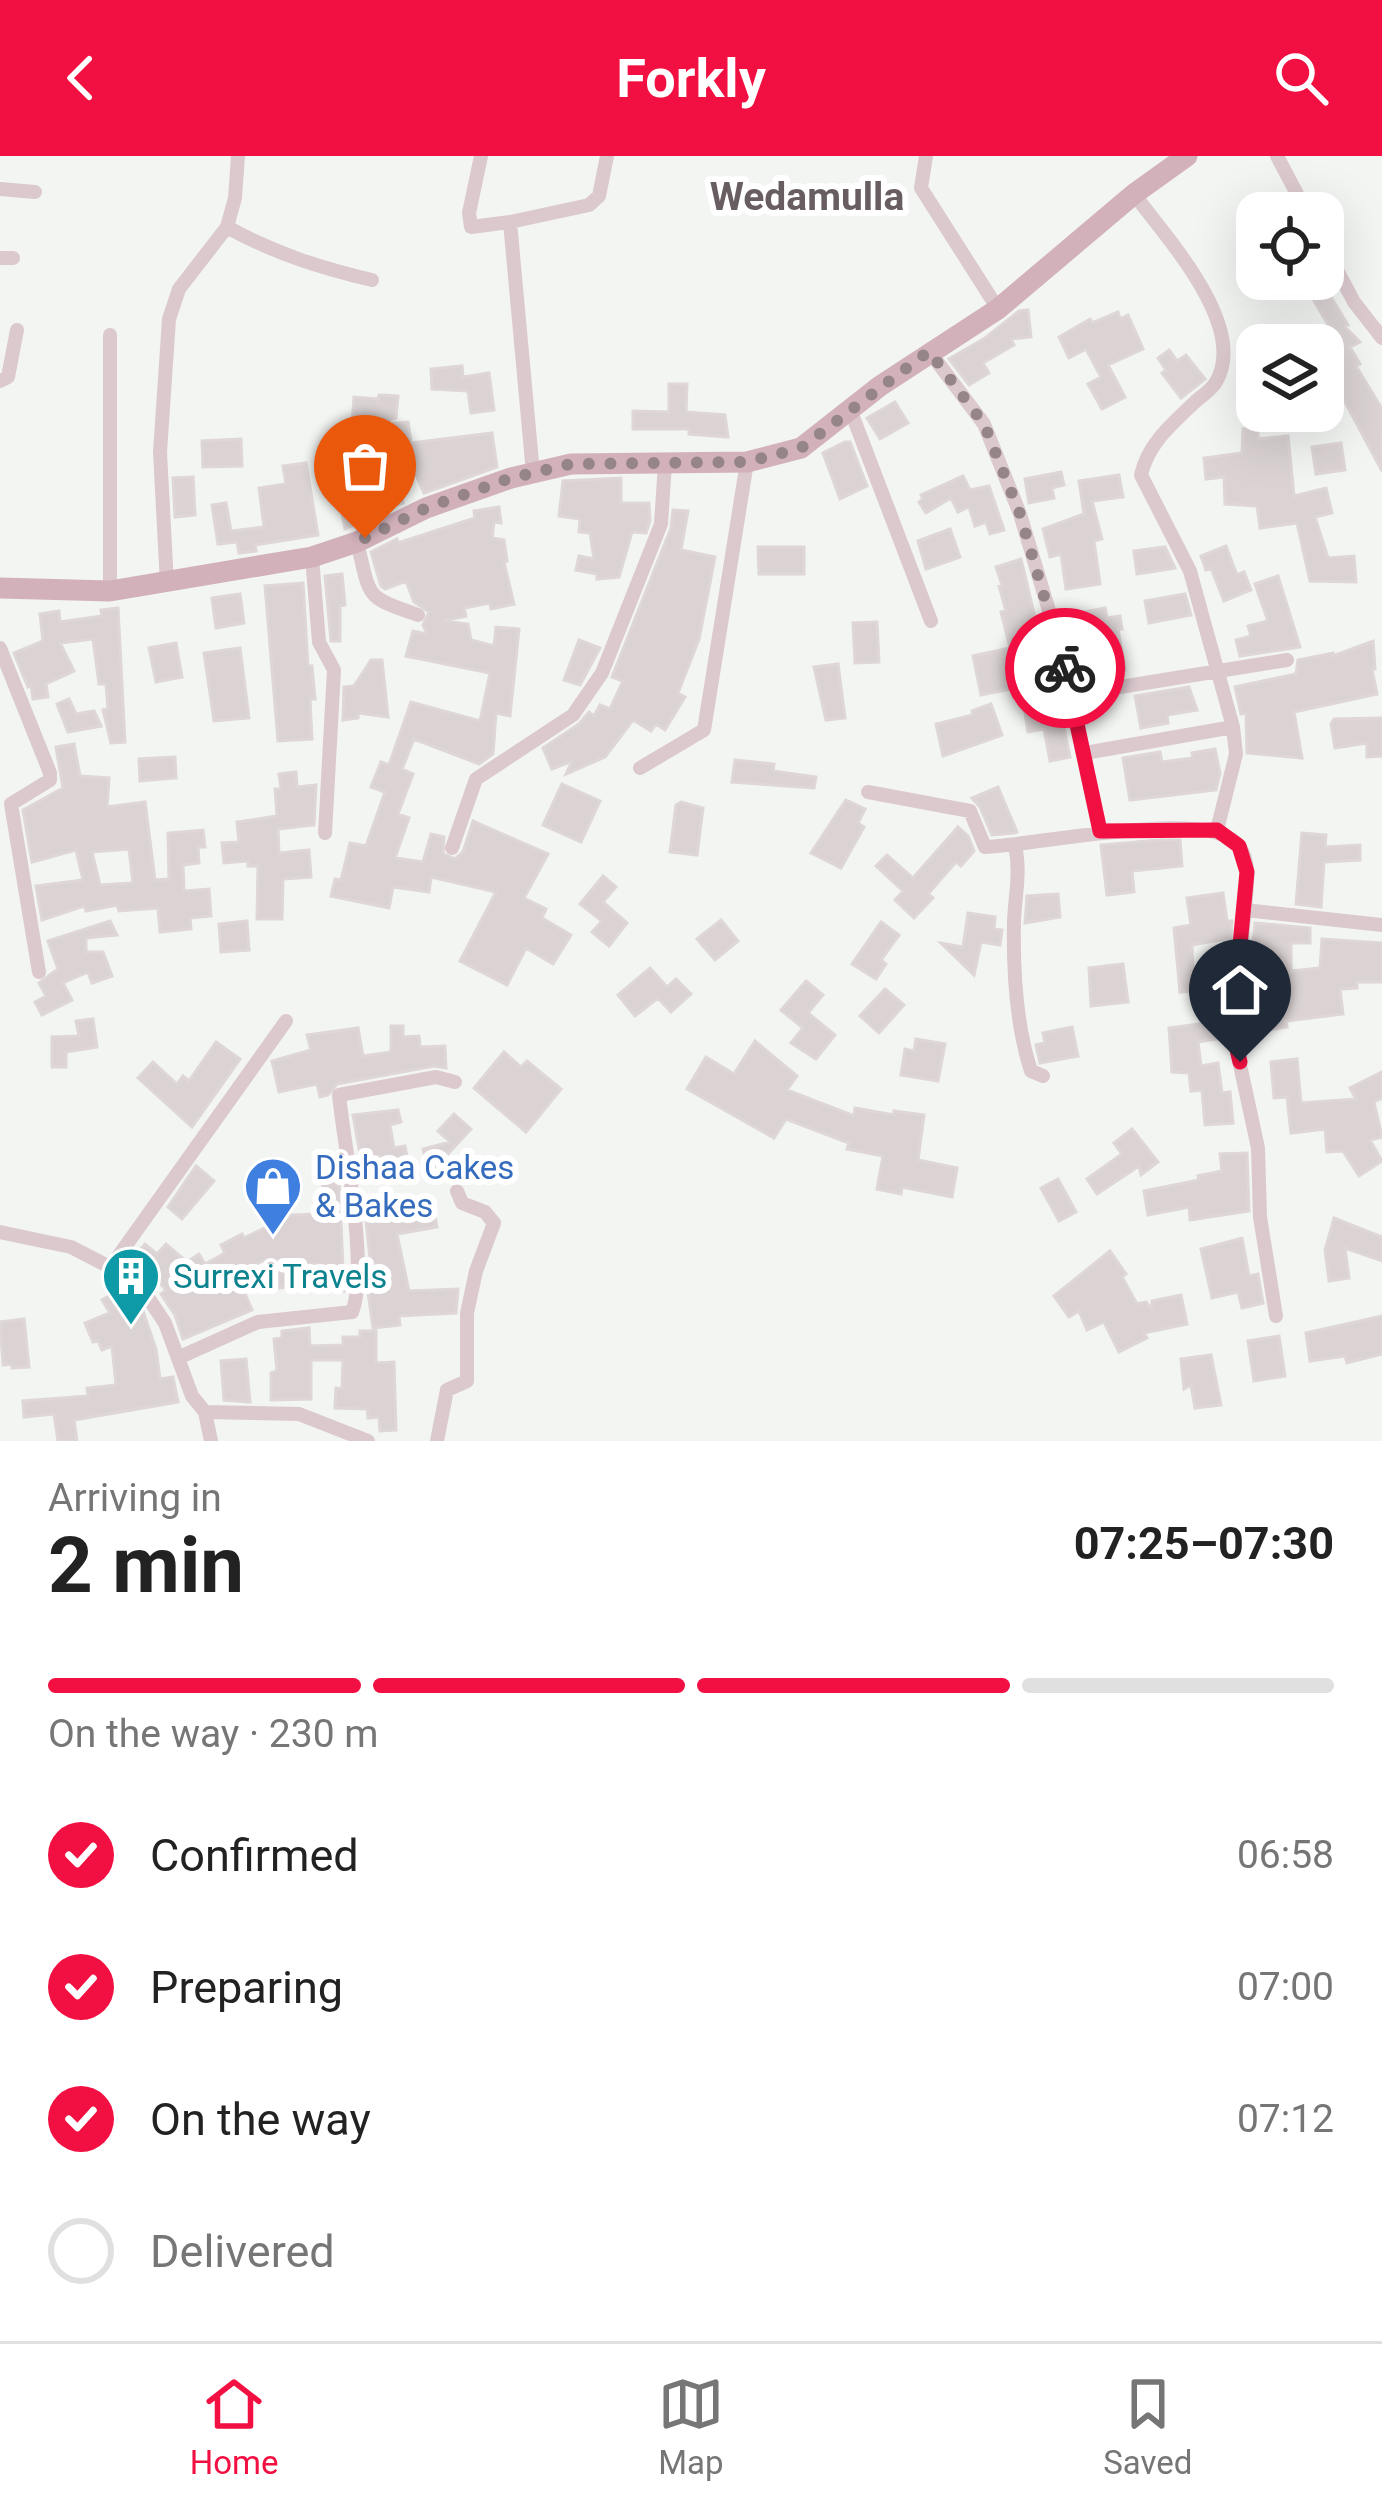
<!DOCTYPE html>
<meta charset="utf-8">
<style>
body{margin:0;font-family:Roboto,sans-serif;background:#f2f2f2;color:#222;height:100vh;display:flex;flex-direction:column;font-size:45px;white-space:nowrap}
*{box-sizing:border-box;margin:0}
p{font-size:39px;color:#767676}
.icon{flex:none;width:66px;height:66px;fill:none;stroke:currentColor;stroke-width:2;stroke-linecap:round;stroke-linejoin:round}
.map{position:relative;height:1285px;overflow:hidden}
.panel{display:flex;flex-direction:column;background:#fff;flex:1}
.panel>*{flex:none}
.tools{position:absolute;left:1236px;top:36px;display:grid;gap:24px}
.tools a{display:grid;place-items:center;width:108px;height:108px;border-radius:24px;background:#fff;box-shadow:0 12px 48px #0002;font-size:60px}
.pin{position:absolute;display:grid;place-items:center;width:102px;height:102px;color:#fff;margin:-123px -51px;border-radius:50% 50% 50% 0;rotate:-45deg;box-shadow:0 0 12px #0007}
.pin .icon{rotate:45deg}
.courier{position:absolute;display:grid;place-items:center;width:120px;height:120px;margin:-60px;border:9px solid #f20f41;border-radius:50%;background:#fff;color:#222;box-shadow:0 3px 15px #0007}
.head em{font-style:normal;font-weight:700}
.head div{display:flex;flex-direction:column-reverse}
.head{display:flex;align-items:center;justify-content:space-between;height:204px;padding:0 48px}
h1{font-size:78px;font-weight:700;line-height:90px}
.bar{display:grid;grid-template-columns:repeat(4,1fr);gap:18px 12px;align-content:center;height:144px;padding:0 48px}
.bar i{height:15px;border-radius:9px;background:#e0e0e0}
.bar .on{background:#f20f41}
.bar p{grid-column:span 4}
ol{padding:0 48px;list-style:none}
li{display:flex;align-items:center;gap:36px;height:132px}
li p{margin-inline-start:auto}
li .icon{padding:12px;border-radius:50%;background:#f20f41;color:#fff;stroke-width:4}
li:last-child{color:#767676}
li i{width:66px;height:66px;border:6px solid #e0e0e0;border-radius:50%}
header{display:flex;justify-content:space-between;align-items:center;height:156px;padding:0 48px;background:#f20f41;color:#fff;font-size:54px;font-weight:700}
.tab-bar{display:flex;justify-content:space-around;align-items:center;height:168px;border-top:3px solid #e0e0e0;background:#fff;font-size:33px;color:#767676}
.tab-bar a{display:grid;justify-items:center;gap:6px}
.tab-bar .on{color:#f20f41}
.map>svg:first-child{display:block}
.building{fill:#dad2d3;stroke:#ded6d7;stroke-width:3;fill-rule:evenodd}
.lines{fill:none;stroke-linecap:round;stroke-linejoin:round}
.minor{stroke:#dbc9ce;stroke-width:14}
.primary{stroke:#d2b1bb;stroke-width:21}
.done{stroke:#958589;stroke-width:12;stroke-dasharray:0 21.6}
.route{stroke:#f20f41;stroke-width:15}
.labels{text-anchor:middle;dominant-baseline:central;stroke-width:12;stroke-linejoin:round;paint-order:stroke}
.shop-label{font-size:33px;fill:#366cbe;stroke:#fff;text-anchor:start}
.culture-label{font-size:33px;fill:#0d838f;stroke:#fff;text-anchor:start}
.quarter-label{font-size:39px;font-weight:bold;fill:#685e61;stroke:#fff}
</style>
<header><svg class="icon" aria-label="back" viewBox="0 0 24 24"><path d="M15 5l-7 7 7 7"/></svg>Forkly<svg class="icon" aria-label="search" viewBox="0 0 24 24"><circle cx="10" cy="10" r="6"/><path d="M15 15l6 6"/></svg></header>
<div class="map">
<svg width="1382" height="1285" viewBox="0 0 1382 1285">
<rect width="100%" height="100%" fill="#f3f5f3"/>
<path class="building" d="M1328,136L1348,169L1345,171L1360,186L1350,191L1360,208L1356,210L1382,253V315L1323,205V197L1339,187L1314,145Z
M1028,154L1031,181L1011,183L1014,189L983,207L989,217L969,229L949,203L985,182L1019,155Z
M1118,156L1120,163L1128,159L1143,193L1108,209L1125,241L1102,253L1088,228L1101,221L1086,193L1069,202L1059,181L1090,163L1092,167Z
M1169,194L1177,205L1186,199L1205,223L1181,242L1162,217L1166,214L1158,202Z
M462,210L463,221L489,217L494,254L471,257L468,235L432,233L431,213Z
M669,228H687L686,256L725,259L728,281L689,278V273H633V255L669,256Z
M379,239L398,240L396,262L389,264L403,347L379,354L380,358L345,373L331,301L350,298L354,241L378,243Z
M895,246L908,267L880,283L867,262Z
M408,266L411,287L492,277L497,311L424,337L394,267Z
M1258,272V283L1288,280L1294,340L1326,332L1332,357L1315,361L1328,402L1354,400L1356,426L1310,425L1297,367L1260,372L1257,350L1225,348L1224,321L1206,323L1204,302L1242,297L1243,273Z
M241,283L242,310L203,311L202,285Z
M845,286H850L867,330L840,343L823,297Z
M1341,287L1345,314L1316,318L1312,291Z
M306,307L318,379L255,389L256,395L239,397L237,386L218,388L212,349L226,347L231,375L264,371L259,332L286,328L283,310Z
M1061,316L1064,329L1052,332L1054,342L1029,347L1025,323Z
M1119,319L1123,341L1092,345L1102,383L1094,385L1100,428L1066,433L1061,398L1050,401L1043,373L1084,358L1079,325Z
M963,320L970,334L989,330L1004,374L990,378L986,366L975,370L969,351L958,356L951,342L926,357L919,346L923,343L921,339Z
M193,321L195,359L175,361L173,322Z
M621,322V347H649L650,365L646,377L632,376L619,421L597,423V418L576,414L579,400L594,403L590,377L579,376L580,363L559,360L563,325Z
M499,351L501,367L494,366L492,382L504,384L507,405L504,406L514,448L491,453L490,447L464,452L466,460L443,465L468,468L471,484L494,490L496,471L519,473L510,560L496,557L493,598L479,608L414,583L402,613L413,618L398,658L409,662L395,702L423,706L431,678L444,681L443,698L455,703L463,696L473,665L548,698L524,742L546,753L542,762L571,779L553,808L526,792L507,829L460,805L496,736L431,721L429,736L393,731L389,752L331,740L335,723L341,724L350,687L366,690L385,636L371,631L381,606L389,609L411,546L480,565L490,517L406,500L413,475L427,478L423,469L429,456L414,446L406,425L385,433L381,430L371,396L397,383L398,387L475,362L474,355Z
M673,354L688,355L681,394L715,401L699,483L678,537L685,541L665,574L656,568L651,575L633,564L605,601L566,618L572,605L552,613L543,592L579,568L589,556L594,560L600,549L610,553L623,525L612,521L671,372Z
M950,373L960,401L926,413L918,385Z
M1226,390L1237,419L1244,416L1251,434L1224,445L1211,412L1206,414L1201,400Z
M758,391H804V418H759Z
M1165,391L1175,412L1137,418L1134,395Z
M1021,403L1044,499L1049,498L1070,601L1050,605L1044,573L1028,576L1021,531L981,539L973,500L1010,492L1001,456L1006,455L999,430L1002,429L996,411Z
M342,418L345,449L340,450V485H331L325,420Z
M1278,420L1300,491L1240,500L1236,484L1251,480L1248,470L1268,465L1255,428Z
M303,427L308,510H312L315,543H310L312,583L278,585L265,430Z
M240,438L244,467L216,472L212,442Z
M1185,438L1191,459L1149,467L1145,445Z
M118,452L125,586L111,587L103,554L108,553L106,528H99L93,483L60,487L74,515L46,528L48,541L33,543L31,529L28,531L14,497L43,485L40,458L59,455L60,466L102,460L101,454Z
M1105,452L1107,462L1120,460L1122,473H1118L1125,514L1086,521L1074,458Z
M877,466L879,506L855,507L853,467Z
M579,484L600,492L580,529L564,524Z
M1373,485L1375,513H1372L1377,538L1294,556L1302,602L1247,597L1246,557L1241,558L1235,531L1296,518L1298,504L1333,497V500Z
M176,487L182,521L156,526L149,492Z
M240,492L249,562L214,565L204,497Z
M371,504H382L388,561L358,557V562L343,564L344,531L354,530Z
M838,508L845,562L826,564L814,511Z
M1189,531L1197,554L1167,559L1168,567L1141,572L1135,540Z
M69,543L76,558L94,555L101,570L68,576L57,548Z
M991,548L1002,579L943,600L936,568L973,559L972,555Z
M1382,562V600L1367,601V587L1335,592L1331,568L1334,563Z
M74,588L80,620L109,622L107,651L145,646L155,724L169,723L168,677L203,674L205,691H198L199,707L183,709L184,735L209,733L211,760L190,762L191,773L160,776L158,752L119,755L117,749L86,755L84,750L42,764L36,730L83,724L76,694L32,706L23,654L63,632L56,591ZM129,693L133,727L100,729L92,696Z
M1215,593L1220,617L1216,634L1130,644L1123,602L1160,596L1162,606L1193,602L1192,597Z
M175,601L176,622L140,625L139,603Z
M735,604L774,608L773,615L816,621L814,632L732,626Z
M296,616L297,631L316,629L314,669L278,673L279,697L309,694L311,721L283,723L282,763H257L258,710H248V705L224,707L222,687L239,686L237,666L277,660L275,633H281L279,618Z
M562,628L600,645L581,686L543,669Z
M998,631L1017,676L1014,677L992,679L980,651L972,642Z
M846,644L865,653L858,667L864,671L841,712L811,697Z
M681,646L703,652L697,699L670,696L676,649Z
M958,671L968,680L974,695L961,710L956,706L928,738L933,742L914,762L895,744L903,735L876,710L887,699L913,722Z
M1302,677L1326,679L1325,691L1360,689V704L1324,706L1321,751L1296,748Z
M1159,684H1180L1182,710L1132,715L1134,736L1107,739L1101,689Z
M603,720L616,731L603,746L627,767L609,790L592,776L602,765L580,748Z
M1223,737L1227,765H1232L1231,782L1192,789L1193,813L1212,811L1214,833L1180,836L1174,772L1191,769L1187,742Z
M1058,738L1060,761L1025,767L1027,740Z
M968,757L995,761L994,773L1002,774L1000,789L981,786L974,819L941,787L963,791Z
M721,764L738,785L715,804L697,783Z
M110,765L117,779L86,782V796H103L112,820L92,827L88,816L63,827L72,844L42,859L35,846L46,840L39,827L58,813L48,785Z
M247,765L249,794L221,796L219,768Z
M881,766L899,779L881,804L886,808L876,823L852,808Z
M1255,767L1310,772V787H1291V815L1320,812L1322,783L1382,787V826H1357V832L1340,833L1343,858L1286,865L1287,871L1261,875L1257,854L1264,853L1261,829L1270,827L1267,803H1257V788L1253,787Z
M1123,808L1128,846L1091,850L1089,812Z
M650,812L667,831L676,823L691,838L671,856L658,842L635,860L618,839Z
M806,825L823,839L808,857L835,879L816,903L791,887L803,872L781,854Z
M885,833L904,849L879,877L860,860Z
M93,863L97,891L66,896V911H52V881L79,880L76,865Z
M1221,865L1223,882L1198,886L1201,910L1218,907L1222,937L1230,936L1233,967L1205,969L1202,934L1191,935L1189,917L1172,916L1169,872Z
M391,870H403V881L419,880L420,891L445,890L446,912L434,910L337,928L328,939L320,941L317,928L279,936L272,905L311,894L307,879L358,872L363,900L391,896Z
M1072,871L1078,900L1040,907L1036,889L1045,887L1043,877Z
M916,883L945,888L938,925L901,919L905,893L914,895Z
M755,885L797,920L787,934L854,960L855,952L894,959V955L924,959L918,1004L957,1012L952,1041L902,1031L901,1038L877,1033L883,1000L847,993L849,987L786,963L774,982L687,933L706,901L734,918Z
M216,886L240,903L192,971L138,922L153,906L177,928L183,920L189,925Z
M504,896L521,911L527,905L561,933L526,976L474,932Z
M1297,903L1301,947L1356,943L1350,932L1382,916V942L1374,946L1382,981L1370,984L1382,1005L1359,1020L1343,995L1327,996L1325,973L1291,977L1287,941L1274,942L1271,906Z
M398,954L401,966L390,969L394,992L405,990L408,1006L382,1010L380,1000L361,1003L353,959Z
M454,958L471,973L446,1000L449,1011L429,1017L423,993L450,986L438,975Z
M1132,973L1158,1006L1141,1019L1139,1010L1097,1038L1087,1023L1122,998L1114,987Z
M1247,997L1249,1055L1190,1064L1189,1051L1148,1059L1144,1035L1199,1024L1198,1020L1222,1015L1220,998Z
M196,1010L214,1025L182,1063L168,1051Z
M339,1023L344,1135H321L320,1108L288,1109L290,1131L269,1133L266,1103L237,1118L252,1154L183,1183L175,1159L161,1138L166,1134L135,1100L145,1088L157,1098L166,1088L187,1106L199,1098L205,1108L225,1097L221,1089L242,1078L244,1082L291,1059L321,1058L320,1048L324,1047L322,1024Z
M1058,1023L1076,1056L1059,1065L1041,1032Z
M401,1045L402,1051L432,1045L437,1071L397,1078L409,1135L458,1133L456,1157L399,1160L400,1169L373,1172L368,1136V1131L373,1130L365,1055L387,1052L386,1047Z
M1334,1062L1382,1081V1105L1345,1092L1349,1122L1329,1125L1325,1094Z
M1242,1082L1249,1120L1258,1118L1263,1147L1242,1152L1238,1136L1212,1142L1201,1093Z
M1110,1095L1126,1118L1122,1121L1137,1148L1146,1146L1152,1154V1145L1181,1139L1187,1168L1144,1177L1147,1182L1119,1196L1104,1166L1087,1174L1079,1155L1069,1161L1054,1140Z
M122,1132L135,1154L143,1155L156,1193L160,1223L173,1221L178,1246L74,1264L77,1285H58L54,1258L24,1261L23,1245L88,1240L87,1232L116,1229L112,1190L102,1194L98,1185L93,1186L85,1167L110,1157L102,1144Z
M1382,1160V1198L1347,1207L1345,1200L1310,1205L1306,1177Z
M24,1163L29,1211L12,1212V1208L3,1209L0,1166Z
M309,1172L310,1190L343,1189V1181H360V1175H376V1207L394,1206L396,1274L380,1275L379,1261L368,1262L367,1253L335,1252L336,1232L342,1233L343,1204H311V1243L271,1244V1217L277,1215L274,1183L282,1182V1175Z
M1279,1180L1285,1220L1254,1225L1248,1185Z
M1211,1199L1221,1249L1195,1252L1191,1229L1184,1233L1181,1203Z
M246,1203L250,1246L224,1244L221,1205Z"/>
<g class="lines">
<path class="minor" d="M481,0L469,57L471,71L510,66L533,317
M926,0L921,32L998,153
M1277,0L1307,57
M0,33L35,36
M1134,38C1165,80 1249,170 1216,226C1212,233 1202,240 1196,245C1173,267 1148,287 1141,319L1190,415L1233,571L1236,598L1217,674
M510,66L589,49L599,40L607,0
M227,71C274,97 320,112 372,124
M1323,88L1354,146L1382,182
M0,102H13
M110,179V435
M929,195L984,268L1020,358L1056,478L1100,675
M0,225L8,221L17,174
M850,253L931,465
M357,386C371,442 363,440 418,459
M312,401L319,486L334,514L325,677
M167,428L160,296L169,163L179,133L227,71L235,42L238,0
M0,492L50,617V624L11,648L39,816
M1071,539L1287,504
M1085,597L1233,571
M640,612L704,574L747,306
M868,636L970,655L985,691C1033,690 1211,650 1239,690C1252,707 1246,734 1245,754L1382,769
M1015,690C1021,716 1015,740 1014,765C1013,813 1016,869 1031,915L1043,920
M452,692L476,623L573,559L602,517L661,368L665,307
M1245,754L1232,872L1258,992L1260,1061L1276,1160
M0,1076L71,1091L137,1125L165,1167L192,1240L205,1256L299,1258L368,1285
M112,1109L286,865
M180,1201L258,1166L352,1156C369,1114 344,989 339,939L436,921L455,926
M205,1256L211,1285
M437,1285L447,1234L467,1225V1157L476,1115L494,1067L485,1056L462,1047L457,1035"/>
<path class="primary" d="M0,432L110,435L312,401L357,386L426,352L511,322L571,308L747,306L801,292L880,230L998,153L1134,38L1187,0"/>
</g>
<g class="lines">
<path class="done" d="M365,382L426,352L511,322L571,308L747,306L801,292L929,195L984,268L1020,358L1065,512"/>
<path class="route" d="M1065,512L1100,675L1217,674L1239,690L1247,716L1232,872L1240,906"/>
</g>
<defs>
<g id="shop-pin" transform="scale(3)"><path d="M0 17L-7.5 6A9.5 9.5 0 1 1 7.5 6Z" fill="#3f7fe0" stroke="#fff"/><path d="M-5-2.5h2.3a2.7 3.5 0 0 1 5.4 0H5L5.5 6h-11ZM-1.5-2.5h3a1.5 2.3 0 0 0-3 0Z" fill="#fff"/></g>
<g id="building-pin" transform="scale(3)"><path d="M0 17L-7.5 6A9.5 9.5 0 1 1 7.5 6Z" fill="#0f9aa8" stroke="#fff"/><path d="M-4-6H4V6H1V3H-1V6H-4ZM-2.5-4.3h1.7v1.8h-1.7ZM.8-4.3h1.7v1.8H.8ZM-2.5-1h1.7V.8h-1.7ZM.8-1h1.7V.8H.8Z" fill="#fff"/></g>
</defs>
<g fill-rule="evenodd">
<use href="#shop-pin" x="273" y="1030"/>
<use href="#building-pin" x="131" y="1120"/>
</g>
<g class="labels">
<g class="shop-label">
<text x="315" y="1011">Dishaa Cakes<tspan x="315" dy="38">&amp; Bakes</tspan></text>
</g>
<g class="culture-label">
<text x="173" y="1120">Surrexi Travels</text>
</g>
<g class="quarter-label">
<text x="807" y="41">Wedamulla</text>
</g>
</g>
</svg>
<div class="tools">
<a><svg class="icon" aria-label="locate" viewBox="0 0 24 24"><circle cx="12" cy="12" r="6"/><path d="M12 2v4M12 18v4M2 12h4M18 12h4"/></svg></a>
<a><svg class="icon" aria-label="layers" viewBox="0 0 24 24"><path d="M12 4l9 5-9 5-9-5zM3 14l9 5 9-5"/></svg></a>
</div>
<div class="pin" style="left:365px;top:382px;background:#ea580c"><svg class="icon" aria-label="bag" viewBox="0 0 24 24"><path d="M5 8h14l-1 12H6zM9 8a3 3 0 0 1 6 0"/></svg></div>
<div class="pin" style="left:1240px;top:906px;background:#1f2937"><svg class="icon" aria-label="home" viewBox="0 0 24 24"><path d="M3 11l9-7 9 7M6 9v11h12V9"/></svg></div>
<div class="courier" style="left:1065px;top:512px"><svg class="icon" aria-label="bike" viewBox="0 0 24 24"><circle cx="6" cy="16" r="4"/><circle cx="18" cy="16" r="4"/><path d="M6 16l4-8h5l3 8M10 8l3 8H6M13 5h3"/></svg></div>
</div>
<section class="panel">
<div class="head"><div><h1>2 min</h1><p>Arriving in</p></div><em>07:25–07:30</em></div>
<div class="bar"><i class="on"></i><i class="on"></i><i class="on"></i><i></i><p>On the way · 230 m</p></div>
<ol>
<li><svg class="icon" aria-label="check" viewBox="0 0 24 24"><path d="M5 12l5 5 9-10"/></svg>Confirmed<p>06:58</p></li>
<li><svg class="icon" aria-label="check" viewBox="0 0 24 24"><path d="M5 12l5 5 9-10"/></svg>Preparing<p>07:00</p></li>
<li><svg class="icon" aria-label="check" viewBox="0 0 24 24"><path d="M5 12l5 5 9-10"/></svg>On the way<p>07:12</p></li>
<li><i></i>Delivered</li>
</ol>
</section>
<nav class="tab-bar">
<a class="on"><svg class="icon" aria-label="home" viewBox="0 0 24 24"><path d="M3 11l9-7 9 7M6 9v11h12V9"/></svg>Home</a>
<a><svg class="icon" aria-label="map" viewBox="0 0 24 24"><path d="M3 6l6-2 6 2 6-2v14l-6 2-6-2-6 2zM9 4v14M15 6v14"/></svg>Map</a>
<a><svg class="icon" aria-label="saved" viewBox="0 0 24 24"><path d="M7 4h10v16l-5-4-5 4z"/></svg>Saved</a>
</nav>
